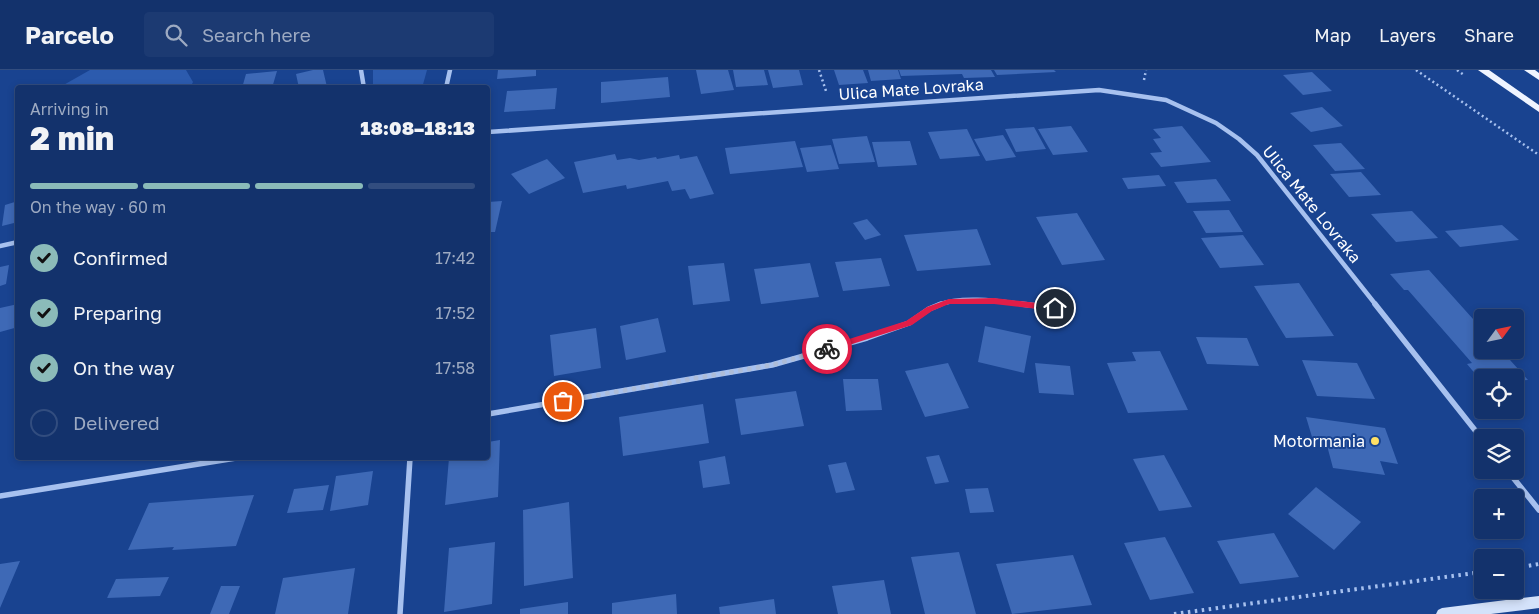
<!DOCTYPE html>
<meta charset="utf-8">
<style>
body{margin:0;font-family:"Golos Text",sans-serif;background:#1c3a72;color:#f1f3f6;height:100vh;display:flex;flex-direction:column;font-size:19px;white-space:nowrap}
*{box-sizing:border-box;margin:0}
p{font-size:16px;color:#9daac2}
.icon{flex:none;width:28px;height:28px;fill:none;stroke:currentColor;stroke-width:2;stroke-linecap:round;stroke-linejoin:round}
.map{position:relative;flex:1;overflow:hidden}
.sheet{position:absolute;left:15px;top:15px;width:475px;height:375px;display:flex;flex-direction:column;background:#13326c;border-radius:5px;box-shadow:0 2px 8px #0003,0 0 0 1px #324d7f}
.sheet>*{flex:none}
.needle{width:32px;rotate:57deg}
.controls{position:absolute;left:1474px;top:239px;display:grid;gap:10px}
.controls a{display:grid;place-items:center;width:50px;height:50px;border-radius:5px;background:#13326c;box-shadow:0 2px 8px #0003,0 0 0 1px #324d7f;font-size:25px}
.pin{position:absolute;display:grid;place-items:center;width:42px;height:42px;color:#fff;margin:-21px;border:2px solid #fff;border-radius:50%;box-shadow:0 1px 5px #0007}
.courier{position:absolute;display:grid;place-items:center;width:50px;height:50px;margin:-25px;border:4px solid #e11d48;border-radius:50%;background:#fff;color:#222;box-shadow:0 1px 6px #0007}
.overview em{font-style:normal;font-weight:800}
.overview div{display:flex;flex-direction:column-reverse}
.overview{display:flex;align-items:center;justify-content:space-between;height:85px;padding:0 15px}
h1{font-size:32px;font-weight:800;line-height:38px}
.bar{display:grid;grid-template-columns:repeat(4,1fr);gap:8px 5px;align-content:center;height:60px;padding:0 15px}
.bar i{height:6px;border-radius:4px;background:#324d7f}
.bar .on{background:#8bbbb9}
.bar p{grid-column:span 4}
ol{padding:0 15px;list-style:none}
li{display:flex;align-items:center;gap:15px;height:55px}
li p{margin-inline-start:auto}
li .icon{padding:5px;border-radius:50%;background:#8bbbb9;color:#111;stroke-width:4}
li:last-child{color:#9daac2}
li i{width:28px;height:28px;border:2px solid #324d7f;border-radius:50%}
header{display:flex;align-items:center;gap:30px;box-sizing:border-box;height:70px;padding:0 25px;background:#13326c;border-bottom:1px solid #324d7f}
header strong{font-size:24px}
nav{display:flex;gap:28px;margin-inline-start:auto;font-size:18px}
.search{width:350px;height:45px;background:#1c3a72;display:flex;align-items:center;gap:12px;box-sizing:border-box;padding:0 18px;border-radius:5px;color:#9daac2;font-size:19px}
.map>svg:first-child{display:block}
.green{fill:#2c5bae}
.building{fill:#3e69b6}
.lines{fill:none;stroke-linecap:round;stroke-linejoin:round}
.path-far1{stroke:#a7c1ef;stroke-width:2.5;stroke-dasharray:2 3;stroke-linecap:butt}
.path{stroke:#a7c1ef;stroke-width:4;stroke-dasharray:2.5 4.5;stroke-linecap:butt}
.street-far1{stroke:#a7c1ef;stroke-width:4.5}
.street{stroke:#a7c1ef;stroke-width:5.5}
.secondary{fill:#d4e2fa;fill-rule:evenodd}
.primary{fill:#eff4ff;fill-rule:evenodd}
.route{fill:#e11d48}
.done{stroke:#aebdd8;stroke-width:5;stroke-dasharray:0 9}
.poi-dot{fill:#ffe065;stroke:#194390;stroke-width:2}
.labels{text-anchor:middle;dominant-baseline:central;stroke-width:4;stroke-linejoin:round;paint-order:stroke}
.street-label{font-size:16px;fill:#fff;stroke:#194390}
.poi-label{font-size:16px;fill:#fff;stroke:#194390;text-anchor:end}
</style>
<header>
<strong>Parcelo</strong>
<div class="search"><svg class="icon" aria-label="search" viewBox="0 0 24 24"><circle cx="10" cy="10" r="6"/><path d="M15 15l6 6"/></svg>Search here</div>
<nav><a>Map</a><a>Layers</a><a>Share</a></nav>
</header>
<div class="map">
<svg width="1539" height="544" viewBox="0 0 1539 544">
<rect width="100%" height="100%" fill="#194390"/>
<path class="green" d="M90,0H186L193,12L190,18L60,17Z
M373,0H427L422,18L373,17Z"/>
<path class="building" d="M313,0H323L327,17L299,18L296,4Z
M498,0H536V6L497,9Z
M696,0H728L734,20L701,24Z
M733,0H764L768,15L736,17Z
M768,0H799L803,15L773,18Z
M834,0H863L868,13L839,15Z
M868,0H898L901,9L871,11Z
M899,0H991L995,7L964,8L962,4L901,6Z
M994,0H1054L1056,2L997,5Z
M277,1L272,18H242L246,4Z
M1312,2L1332,21L1303,25L1283,5Z
M668,7L670,27L601,33V12Z
M557,18L555,39L504,42L507,21Z
M1322,37L1343,56L1311,62L1290,43Z
M1071,56L1088,82L1053,85L1038,59Z
M1182,56L1211,92L1161,97L1150,83L1162,82L1153,69L1161,68L1153,59Z
M1034,57L1046,79L1016,82L1005,59Z
M967,59L980,86L940,89L928,62Z
M1003,65L1016,87L986,91L974,69Z
M867,66L875,92L839,94L832,69Z
M795,71L803,97L730,104L725,78Z
M910,71L917,95L878,97L872,72Z
M1341,73L1365,99L1335,101L1313,75Z
M831,75L839,99L807,102L800,78Z
M615,84L617,90L630,88L639,90L656,87L657,89L679,85L680,89L697,86L714,124L690,129L685,119L672,121L668,111L627,119L626,115L583,123L574,92Z
M547,89L565,108L529,124L511,104Z
M1361,102L1381,125L1349,127L1330,104Z
M1159,105L1166,116L1128,119L1122,108Z
M1216,109L1231,131L1187,133L1174,112Z
M18,131V152L2,156L5,135Z
M502,131L495,162H488V132Z
M1229,140L1243,162L1206,163L1193,141Z
M1412,141L1438,168L1396,172L1371,144Z
M1077,143L1105,190L1062,195L1036,147Z
M867,149L881,165L865,170L853,153Z
M1502,155L1519,170L1460,177L1445,161Z
M977,159L991,195L917,201L904,165Z
M1243,165L1264,195L1220,198L1201,168Z
M881,188L890,216L843,221L835,192Z
M724,193L730,231L693,235L688,196Z
M810,193L819,227L761,234L754,199Z
M9,195L6,214L0,216V197Z
M1429,200L1482,259V280H1501L1528,310L1515,311V308H1482V312L1467,294L1472,293L1408,220H1404L1390,204Z
M1299,213L1334,266L1286,268L1254,216Z
M18,234V257L0,262V238Z
M658,248L666,282L626,290L620,256Z
M985,256L1031,266L1024,303L978,292Z
M596,258L601,298L554,306L550,265Z
M1196,267L1247,268L1259,296L1207,294Z
M1160,281L1188,340L1128,343L1107,293L1136,291L1132,282Z
M1302,290L1357,293L1375,329L1317,326Z
M948,293L969,338L925,347L905,301Z
M1035,293L1070,296L1074,325L1039,323Z
M843,309H878L882,340L846,341Z
M796,321L804,356L741,365L735,329Z
M703,334L709,373L623,386L619,347Z
M1306,347L1385,358L1398,394L1380,391L1385,405L1333,398L1325,368L1312,367Z
M500,370L498,427L445,435L449,388H488V372Z
M939,385L949,412L935,414L926,387Z
M1164,385L1192,437L1159,441L1133,389Z
M725,386L730,414L703,418L699,391Z
M846,392L855,420L836,423L828,395Z
M373,401L368,435L330,441L336,406Z
M329,415L323,440L287,443L294,419Z
M1316,417L1361,452L1334,480L1288,444Z
M988,418L994,442L970,443L965,419Z
M254,425L236,476L172,480L174,477L128,480L149,433Z
M569,432L573,508L524,516L523,440Z
M1274,463L1299,507L1240,514L1217,471Z
M1165,467L1194,523L1150,530L1124,473Z
M495,472L492,534L444,542L449,478Z
M959,482L976,544H925L911,487Z
M1073,485L1092,535L1012,544L996,494Z
M20,491L0,538V494Z
M355,498L348,544H275L283,508Z
M169,507L160,526L107,528L116,509Z
M884,510L891,544H838L832,516Z
M221,516H240L229,544H210Z
M676,524L677,544H612V533Z
M774,529L776,544H720L719,537Z
M568,532V544H520V539Z"/>
<g class="lines">
<path class="path-far1" d="M819,0L826,21
M1416,0L1539,85
M1457,0L1464,5
M1144,10L1146,0"/>
<path class="path" d="M1515,498L1539,494
M1174,544L1482,502"/>
<path class="street-far1" d="M361,0L364,18
M446,18L450,0
M488,62L1099,20L1166,30L1216,53L1239,69L1257,85L1376,235
M0,176L18,172
M938,235C964,225 1004,232 1031,235"/>
<path class="street" d="M1021,234L1055,238
M1375,234L1482,369
M488,344L772,295L867,268L909,253L929,239L941,234
M1507,400L1539,440
M0,426L236,388
M400,544L410,388"/>
<path class="secondary" d="M1539,526V538L1491,544H1436L1438,540L1442,538Z"/>
<path class="primary" d="M1478,0H1489L1539,35V42Z
M1524,0H1535L1539,3V10Z"/>
</g>
<path class="route" d="M994,228L1055,235L1059,238L1055,241L994,234H949L932,241L912,255L827,282L823,279L824,277L906,251L927,237L949,229Z"/>
<g class="lines">
<path class="done" d="M563,331L772,295L827,279"/>
</g>
<circle class="poi-dot" cx="1375" cy="371" r="5"/>
<g class="labels">
<g class="street-label">
<text transform="translate(911 19) rotate(-4)">Ulica Mate Lovraka</text>
<text transform="translate(1312 134) rotate(51)">Ulica Mate Lovraka</text>
</g>
<g class="poi-label">
<text x="1365" y="371">Motormania</text>
</g>
</g>
</svg>
<div class="controls">
<a><svg class="needle" viewBox="-14 -14 28 28"><path d="M0-13l5 13h-10z" fill="#e53935"/><path d="M0 13l5-13h-10z" fill="#9daac2"/></svg></a>
<a><svg class="icon" aria-label="locate" viewBox="0 0 24 24"><circle cx="12" cy="12" r="6"/><path d="M12 2v4M12 18v4M2 12h4M18 12h4"/></svg></a>
<a><svg class="icon" aria-label="layers" viewBox="0 0 24 24"><path d="M12 4l9 5-9 5-9-5zM3 14l9 5 9-5"/></svg></a>
<a>+</a>
<a>−</a>
</div>
<div class="pin" style="left:563px;top:331px;background:#ea580c"><svg class="icon" aria-label="bag" viewBox="0 0 24 24"><path d="M5 8h14l-1 12H6zM9 8a3 3 0 0 1 6 0"/></svg></div>
<div class="pin" style="left:1055px;top:238px;background:#1f2937"><svg class="icon" aria-label="home" viewBox="0 0 24 24"><path d="M3 11l9-7 9 7M6 9v11h12V9"/></svg></div>
<div class="courier" style="left:827px;top:279px"><svg class="icon" aria-label="bike" viewBox="0 0 24 24"><circle cx="6" cy="16" r="4"/><circle cx="18" cy="16" r="4"/><path d="M6 16l4-8h5l3 8M10 8l3 8H6M13 5h3"/></svg></div>
<section class="sheet">
<div class="overview"><div><h1>2 min</h1><p>Arriving in</p></div><em>18:08–18:13</em></div>
<div class="bar"><i class="on"></i><i class="on"></i><i class="on"></i><i></i><p>On the way · 60 m</p></div>
<ol>
<li><svg class="icon" aria-label="check" viewBox="0 0 24 24"><path d="M5 12l5 5 9-10"/></svg>Confirmed<p>17:42</p></li>
<li><svg class="icon" aria-label="check" viewBox="0 0 24 24"><path d="M5 12l5 5 9-10"/></svg>Preparing<p>17:52</p></li>
<li><svg class="icon" aria-label="check" viewBox="0 0 24 24"><path d="M5 12l5 5 9-10"/></svg>On the way<p>17:58</p></li>
<li><i></i>Delivered</li>
</ol>
</section>
</div>
